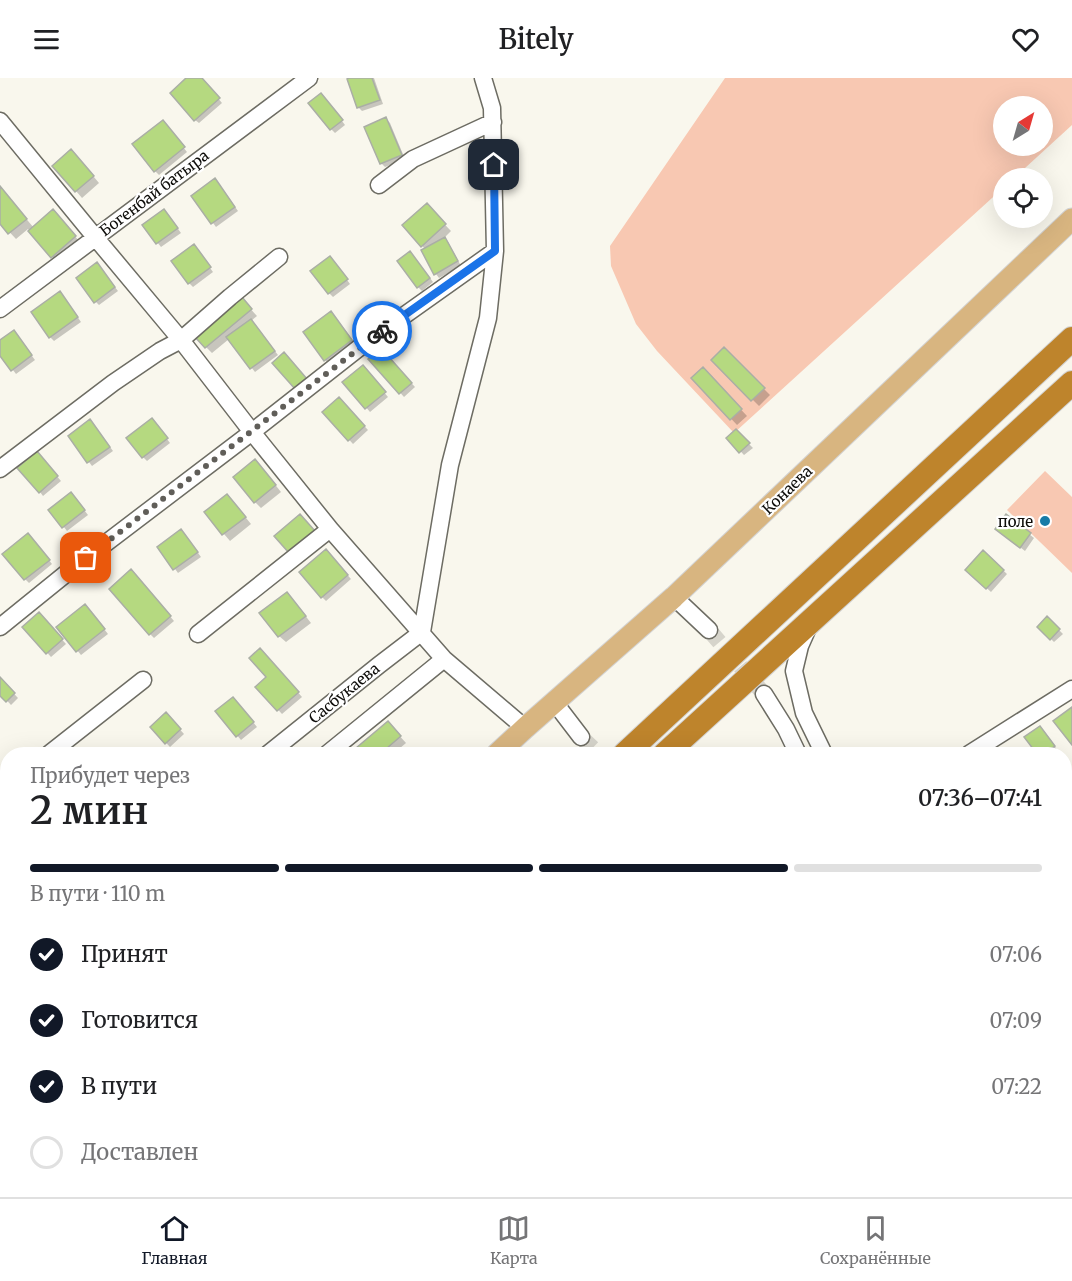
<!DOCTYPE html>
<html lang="ru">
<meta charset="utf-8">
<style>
body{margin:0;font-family:Merriweather,serif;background:#f2f2f2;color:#202124;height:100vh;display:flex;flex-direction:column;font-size:22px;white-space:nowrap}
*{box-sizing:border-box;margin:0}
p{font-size:20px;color:#757577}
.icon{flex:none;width:33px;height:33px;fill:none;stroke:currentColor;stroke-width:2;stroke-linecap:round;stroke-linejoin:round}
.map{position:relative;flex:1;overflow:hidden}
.sheet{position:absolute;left:0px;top:669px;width:1072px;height:450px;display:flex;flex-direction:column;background:#fff;border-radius:24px 24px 0 0;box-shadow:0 6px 24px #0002}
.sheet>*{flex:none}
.needle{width:39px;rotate:37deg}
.tools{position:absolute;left:993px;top:18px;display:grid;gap:12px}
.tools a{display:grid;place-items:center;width:60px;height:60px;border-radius:50%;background:#fff;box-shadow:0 6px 24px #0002;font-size:30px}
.pin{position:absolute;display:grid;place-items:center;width:51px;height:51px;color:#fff;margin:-26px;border-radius:12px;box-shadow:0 3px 9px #0006}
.courier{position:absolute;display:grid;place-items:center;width:60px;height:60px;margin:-30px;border:4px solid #1a73e8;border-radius:50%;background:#fff;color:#222;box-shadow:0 2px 8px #0007}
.summary em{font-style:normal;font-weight:600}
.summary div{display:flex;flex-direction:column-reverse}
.summary{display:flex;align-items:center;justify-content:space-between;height:102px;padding:0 30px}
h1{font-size:39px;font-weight:600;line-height:45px}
.bar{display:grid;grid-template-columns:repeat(4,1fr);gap:9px 6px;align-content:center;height:72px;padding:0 30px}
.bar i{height:8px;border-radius:4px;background:#e0e0e0}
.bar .current{background:#111827}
.bar p{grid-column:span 4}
ol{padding:0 30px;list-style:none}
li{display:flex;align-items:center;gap:18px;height:66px}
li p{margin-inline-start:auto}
li .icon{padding:6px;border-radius:50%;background:#111827;color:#fff;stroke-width:4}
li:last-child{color:#757577}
li i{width:33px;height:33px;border:3px solid #e0e0e0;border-radius:50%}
header{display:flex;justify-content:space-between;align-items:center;height:78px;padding:0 30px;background:#fff;font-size:27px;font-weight:600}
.tabs{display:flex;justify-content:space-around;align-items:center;height:84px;border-top:2px solid #e0e0e0;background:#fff;font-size:16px;color:#757577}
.tabs a{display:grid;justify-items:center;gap:3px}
.tabs .current{color:#111827}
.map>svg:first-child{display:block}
.green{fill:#f8c8b2;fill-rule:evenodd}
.shadow{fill:#0003}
.building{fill:#b5d980;stroke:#aaaea5;stroke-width:1.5}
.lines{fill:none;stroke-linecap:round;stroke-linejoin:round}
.minor-tunnel{stroke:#d6d4cb;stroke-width:16;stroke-dasharray:16 8;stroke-linecap:butt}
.minor-casing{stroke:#6d6c63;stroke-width:19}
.major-casing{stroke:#d3d3d3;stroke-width:23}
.highway-casing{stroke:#d3d3d3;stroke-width:26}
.minor{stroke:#fff;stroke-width:16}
.major{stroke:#d8b580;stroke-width:21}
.highway{stroke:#be842c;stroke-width:24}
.done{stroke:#605e59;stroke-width:6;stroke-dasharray:0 10.8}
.route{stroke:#1a73e8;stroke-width:8}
.poi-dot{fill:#177ba7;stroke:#fff;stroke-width:2}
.labels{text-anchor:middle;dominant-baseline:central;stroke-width:4.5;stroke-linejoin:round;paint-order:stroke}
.street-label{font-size:15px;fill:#0d0c09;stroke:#fff}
.poi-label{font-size:15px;fill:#0d0c09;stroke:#fff;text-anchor:end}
</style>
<header><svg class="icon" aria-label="menu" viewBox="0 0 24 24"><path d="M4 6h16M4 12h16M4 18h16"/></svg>Bitely<svg class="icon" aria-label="heart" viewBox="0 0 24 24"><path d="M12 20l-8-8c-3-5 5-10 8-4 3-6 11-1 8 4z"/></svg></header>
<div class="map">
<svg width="1072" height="1119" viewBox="0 0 1072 1119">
<rect width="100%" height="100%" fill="#f9f7ed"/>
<path class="green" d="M725,0H1072V47L1014,100H1004L1003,110L734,355L657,273L636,246L611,188L610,168ZM1004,28H1042V68H1004Z
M1045,393L1072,419V495L1007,432Z"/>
<path class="shadow" d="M189,0H201L222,25L199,45L195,42Z
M354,0H374L383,26L362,33L358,29Z
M325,20L345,47L335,55L331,51Z
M386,41L390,45L405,81L385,89L381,85Z
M166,48L187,74L159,97L155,93Z
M78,80L99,105L82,120L76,113Z
M219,106L238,133L216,149L193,118Z
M0,110L34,150L57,137L79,163L56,183L28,151L16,161L0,144Z
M426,127L451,153L444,160L448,164L461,188L439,200L436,196L425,171L404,148Z
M168,137L181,155L161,169L144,148Z
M197,172L213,194L193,209L189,205Z
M414,179L433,204L422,213L418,209Z
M334,184L350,206L333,219L329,215Z
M100,190L118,213L99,227L96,224Z
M64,219L81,244L54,263L50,259Z
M248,228L257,238L251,243L278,277L255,294L229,261L212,275L206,269Z
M331,235L337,241L358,269L331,288L325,282Z
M17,258L35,282L16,296L0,275V264Z
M724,271L770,317L759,328L713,282Z
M381,272L415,309L404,319L370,281Z
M703,291L747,338L737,347L693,300Z
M366,293L388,319L370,334L345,304Z
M339,321L368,352L353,366L324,334Z
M156,346L170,365L147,383L143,379Z
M94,347L113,373L92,388L89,384Z
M736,353L753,370L744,377L728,360Z
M41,379L61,403L43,418L40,414Z
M261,389L281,414L261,430L255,424Z
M75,420L88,437L67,453L51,432Z
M233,424L251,446L230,463L206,435Z
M1006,438L1034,460L1025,473L1001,454Z
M185,457L201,479L178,495L159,469Z
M32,460L52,486L29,505L25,501Z
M984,474L1007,496L991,514L967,492Z
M330,477L351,501L326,523L322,519Z
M135,497L174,543L154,560L150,556Z
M293,522L311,545L286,564L279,558Z
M89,532L108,556L81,577L58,549Z
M39,536L66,566L51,579L24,549Z
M1047,540L1063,556L1054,564L1039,549Z
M260,572L302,619L282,636L257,609L268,599Z
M0,601L18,620L11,627L0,615Z
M237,624L257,649L241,662L217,634Z
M166,636L184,656L170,669L152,650Z
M388,645L406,665L393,676H351Z
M1044,654L1058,673L1053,676H1039L1026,659Z
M0,836L8,844V848L0,855Z
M1068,983L1072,988V1013L1065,1016V985Z
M498,1112H537L541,1117L539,1119H504Z
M575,1112H601L595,1119H583Z"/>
<path class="building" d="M186,0H202L220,20L194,43L170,15Z
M349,0H372L380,22L357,30L347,1Z
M321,15L343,42L330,52L308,25Z
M386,39L402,77L380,86L364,49Z
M163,42L185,69L154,94L132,66Z
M71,71L94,98L75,114L52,88Z
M215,100L235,129L211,146L191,118Z
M0,108L27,141L8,156L0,146Z
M427,125L446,146L421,169L402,147Z
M53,131L76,158L51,180L28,153Z
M164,131L178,150L156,166L142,147Z
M445,159L458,183L434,197L421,172Z
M194,166L211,189L188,206L171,183Z
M410,173L430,200L417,210L397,183Z
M330,178L348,201L328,216L310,193Z
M97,184L115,209L94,225L76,200Z
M60,213L78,239L49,260L31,234Z
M242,219L252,231L205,270L195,259Z
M331,233L352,262L324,283L303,254Z
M251,241L275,273L250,291L226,259Z
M14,252L32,277L11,293L0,278V262Z
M724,269L765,310L751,323L711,282Z
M381,270L412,305L399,316L368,281Z
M284,274L307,301L295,311L272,285Z
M363,287L386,314L365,331L342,304Z
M703,289L742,331L730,342L691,300Z
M339,319L365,348L348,363L322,334Z
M152,340L168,360L142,380L126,360Z
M90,341L110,369L87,385L68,358Z
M736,351L750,365L739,375L726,360Z
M37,373L58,398L39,415L17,390Z
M255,381L276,407L254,425L233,399Z
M71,414L85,432L62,450L48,432Z
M227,416L246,439L222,457L204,434Z
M300,436L315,453L289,475L274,458Z
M1006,436L1031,455L1020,470L995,451Z
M181,451L198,474L173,492L157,469Z
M28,455L50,482L24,502L2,476Z
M326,471L348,497L321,520L299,494Z
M983,472L1004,492L986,511L965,492Z
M131,491L171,538L149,557L109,511Z
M287,514L306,538L278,559L259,535Z
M85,526L105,551L76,574L56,549Z
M39,534L63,561L46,576L22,549Z
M1047,538L1060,551L1050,562L1037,549Z
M260,570L299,614L277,633L255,609L266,599L249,580Z
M0,599L15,615L6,624L0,618Z
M233,619L254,644L236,659L215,633Z
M1072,629V667L1053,643Z
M166,634L181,651L165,666L150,649Z
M388,643L401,658L380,676H349Z
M1040,648L1055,668L1043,676H1037L1024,659Z
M192,670L197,676H185Z
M1008,670L1013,676H1000Z
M0,765L8,774V799L0,790Z
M0,834L7,841L0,847Z
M1068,982L1072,990V1007L1065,1010V983Z
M435,1112H443L451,1118L428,1119Z
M496,1112H539L531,1119H502Z
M573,1112H594L588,1119H582Z
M685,1112H707L699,1119H692Z
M731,1112H755L759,1116L756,1119H726L724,1117Z"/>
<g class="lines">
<path class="minor-tunnel" d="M709,552L764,616
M581,659L599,676"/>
<g class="minor-casing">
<path id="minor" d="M0,43L95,159L181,262L252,354L330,451L444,581L525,650
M379,107L413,81L493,44
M0,231L309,0
M0,391L113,305L160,273L181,262L230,219L279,179
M674,519L709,552
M0,549L68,494L252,354L364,266L495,173L492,30L483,0
M808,550L800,568L794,593L804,635L824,676
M198,556L330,451
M764,616L786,651L798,676
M555,625L581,659
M49,676L143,602
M268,676L379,587L422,554L450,387L488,240L495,173
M327,676L444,581
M969,676L1072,611
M0,716L8,710
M0,744L8,753
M0,889L8,883
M0,941L8,935
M1065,953L1072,948
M1009,1112L1013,1119
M464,1119L471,1112
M710,1119L717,1112
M959,1119L967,1112"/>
</g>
<g class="major-casing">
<path id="major" d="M497,676L525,650L674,519L1072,141
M35,1119L43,1112"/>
</g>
<g class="highway-casing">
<path id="highway" d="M625,676L1072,261
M665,676L1072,305
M269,1119L273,1112
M300,1119L305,1112"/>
</g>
<use href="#minor" class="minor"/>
<use href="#major" class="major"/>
<use href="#highway" class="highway"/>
</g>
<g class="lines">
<path class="done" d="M86,480L382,253"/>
<path class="route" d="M382,253L495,173L494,87"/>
</g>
<circle class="poi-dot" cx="1045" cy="443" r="6"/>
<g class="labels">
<g class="street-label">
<text transform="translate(154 115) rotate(-37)">Богенбай батыра</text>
<text transform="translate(787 412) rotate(-44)">Конаева</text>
<text transform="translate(344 615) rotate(-39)">Сасбукаева</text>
</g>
<g class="poi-label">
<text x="1033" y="443">поле</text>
</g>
</g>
</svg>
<div class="tools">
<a><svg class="needle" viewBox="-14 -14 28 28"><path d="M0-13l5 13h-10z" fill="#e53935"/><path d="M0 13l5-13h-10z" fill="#757577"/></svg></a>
<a><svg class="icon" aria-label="locate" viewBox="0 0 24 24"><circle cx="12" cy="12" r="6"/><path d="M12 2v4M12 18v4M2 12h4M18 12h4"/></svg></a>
</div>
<div class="pin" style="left:86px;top:480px;background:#ea580c"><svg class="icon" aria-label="bag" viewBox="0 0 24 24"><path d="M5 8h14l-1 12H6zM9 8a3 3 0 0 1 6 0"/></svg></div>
<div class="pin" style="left:494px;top:87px;background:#1f2937"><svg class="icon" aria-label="home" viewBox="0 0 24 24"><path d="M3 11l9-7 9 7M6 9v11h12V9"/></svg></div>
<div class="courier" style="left:382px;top:253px"><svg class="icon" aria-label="bike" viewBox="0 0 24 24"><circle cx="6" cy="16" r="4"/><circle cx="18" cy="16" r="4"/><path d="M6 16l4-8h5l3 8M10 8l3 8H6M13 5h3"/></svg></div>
<section class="sheet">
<div class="summary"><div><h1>2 мин</h1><p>Прибудет через</p></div><em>07:36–07:41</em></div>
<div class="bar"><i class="current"></i><i class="current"></i><i class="current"></i><i></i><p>В пути · 110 m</p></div>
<ol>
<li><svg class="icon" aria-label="check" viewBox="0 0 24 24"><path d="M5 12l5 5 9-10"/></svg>Принят<p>07:06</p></li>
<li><svg class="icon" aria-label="check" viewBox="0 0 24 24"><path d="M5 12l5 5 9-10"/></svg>Готовится<p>07:09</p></li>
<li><svg class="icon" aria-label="check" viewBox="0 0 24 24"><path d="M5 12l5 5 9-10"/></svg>В пути<p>07:22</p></li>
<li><i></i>Доставлен</li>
</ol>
</section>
</div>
<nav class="tabs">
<a class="current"><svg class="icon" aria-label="home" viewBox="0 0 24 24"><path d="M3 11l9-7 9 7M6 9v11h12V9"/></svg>Главная</a>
<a><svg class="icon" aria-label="map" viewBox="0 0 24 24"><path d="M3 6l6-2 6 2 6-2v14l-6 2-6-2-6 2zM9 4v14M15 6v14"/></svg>Карта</a>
<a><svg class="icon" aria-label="saved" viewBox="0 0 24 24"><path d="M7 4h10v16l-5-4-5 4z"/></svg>Сохранённые</a>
</nav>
